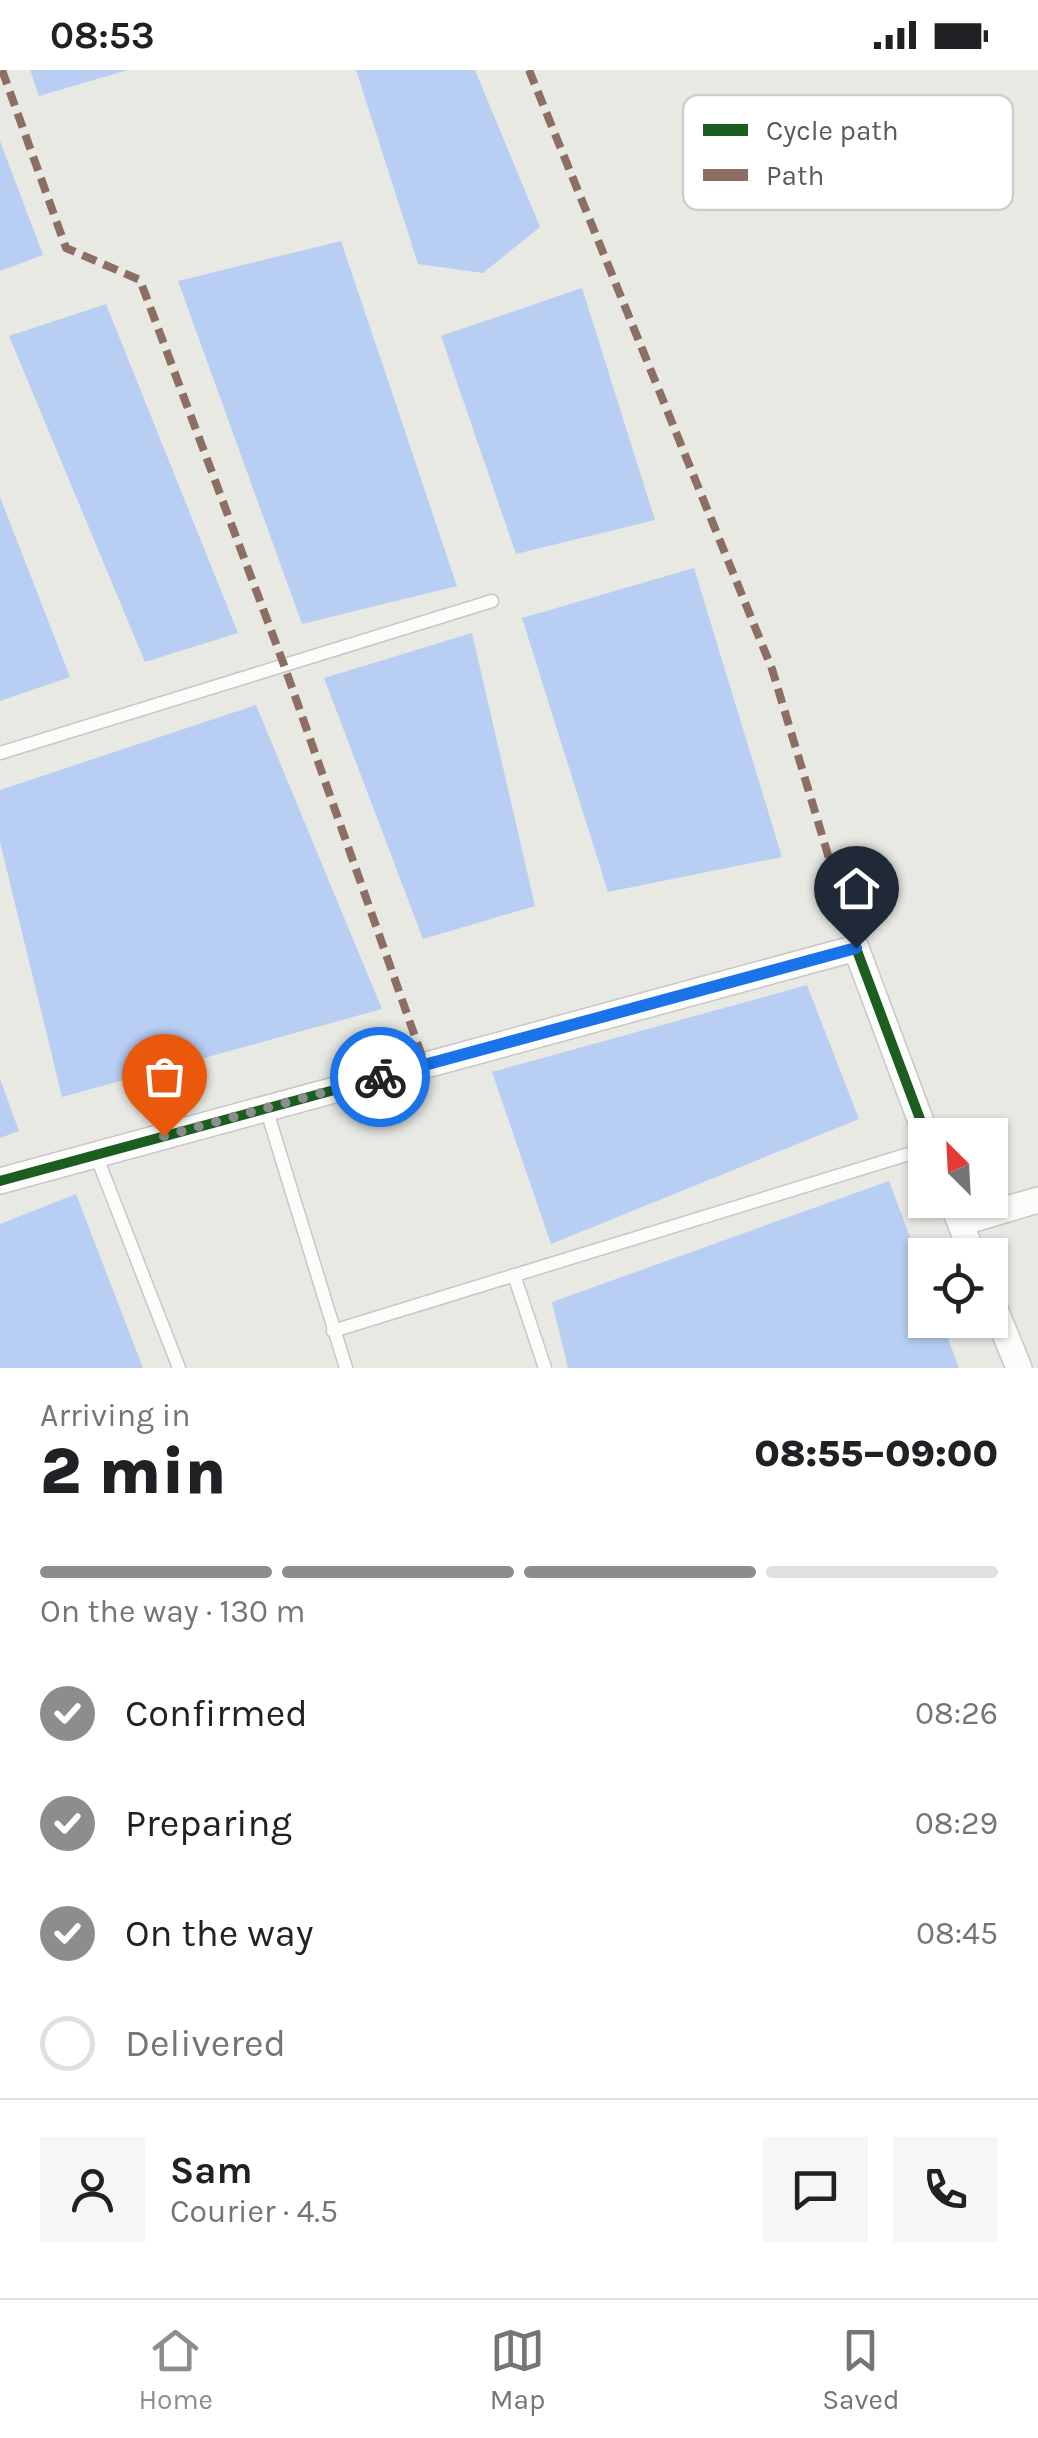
<!DOCTYPE html>
<meta charset="utf-8">
<style>
body{margin:0;font-family:Karla,sans-serif;background:#f6f6f6;color:#202124;height:100vh;display:flex;flex-direction:column;font-size:38px;white-space:nowrap}
*{box-sizing:border-box;margin:0}
p{font-size:32px;color:#757577}
.icon{flex:none;width:55px;height:55px;fill:none;stroke:currentColor;stroke-width:2;stroke-linecap:round;stroke-linejoin:round}
.map{position:relative;height:1298px;overflow:hidden}
.side{display:flex;flex-direction:column;background:#fff;flex:1}
.side>*{flex:none}
.needle{width:65px;rotate:336deg}
.buttons{position:absolute;left:908px;top:1048px;display:grid;gap:20px}
.buttons a{display:grid;place-items:center;width:100px;height:100px;border-radius:0px;background:#fff;box-shadow:0 2px 8px #0004;font-size:50px}
.pin{position:absolute;display:grid;place-items:center;width:85px;height:85px;color:#fff;margin:-102px -42px;border-radius:50% 50% 50% 0;rotate:-45deg;box-shadow:0 0 10px #0007}
.pin .icon{rotate:45deg}
.courier{position:absolute;display:grid;place-items:center;width:100px;height:100px;margin:-50px;border:8px solid #1a73e8;border-radius:50%;background:#fff;color:#222;box-shadow:0 2px 12px #0007}
.overview em{font-style:normal;font-weight:800}
.overview div{display:flex;flex-direction:column-reverse}
.overview{display:flex;align-items:center;justify-content:space-between;height:170px;padding:0 40px}
h1{font-size:65px;font-weight:800;line-height:75px}
.bar{display:grid;grid-template-columns:repeat(4,1fr);gap:15px 10px;align-content:center;height:120px;padding:0 40px}
.bar i{height:12px;border-radius:8px;background:#e0e0e0}
.bar .active{background:#8b8d8f}
.bar p{grid-column:span 4}
.line{display:flex;align-items:center;gap:25px;padding:0 40px;border-top:2px solid #e0e0e0}
.line div{flex:1}
.round{display:grid;place-items:center;flex:none;width:105px;height:105px;border-radius:0px;background:#f6f6f6}
ol{padding:0 40px;list-style:none}
li{display:flex;align-items:center;gap:30px;height:110px}
li p{margin-inline-start:auto}
li .icon{padding:10px;border-radius:50%;background:#8b8d8f;color:#fff;stroke-width:4}
li:last-child{color:#757577}
li i{width:55px;height:55px;border:5px solid #e0e0e0;border-radius:50%}
.status{display:flex;justify-content:space-between;align-items:center;height:70px;padding:0 50px;background:#fff;direction:ltr}
.status svg{height:28px;fill:currentColor}
.tabs{display:flex;justify-content:space-around;align-items:center;height:140px;border-top:2px solid #e0e0e0;background:#fff;font-size:28px;color:#757577}
.tabs a{display:grid;justify-items:center;gap:5px}
.tabs .active{color:#8b8d8f}
.map>svg:first-child{display:block}
.water{fill:#b8cef3}
.lines{fill:none;stroke-linecap:round;stroke-linejoin:round}
.lane-casing{stroke:#c6c7c6;stroke-width:15}
.street-casing{stroke:#c6c7c6;stroke-width:28}
.lane{stroke:#fcfcfb;stroke-width:12}
.street{stroke:#fcfcfb;stroke-width:25}
.quiet{stroke:#8d6e63;stroke-width:8;stroke-dasharray:15 8;stroke-linecap:butt}
.cycleway-casing{stroke:#fff;stroke-width:16}
.cycleway{stroke:#1b5e20;stroke-width:10}
.done{stroke:#8b8d8f;stroke-width:10;stroke-dasharray:0 18}
.route{stroke:#1a73e8;stroke-width:12}
.key{fill:#fff;stroke:#cdced0;stroke-width:2.5}
.key-label{font-size:28px;fill:#595b61}
</style>
<div class="status"><b>08:53</b><svg viewBox="0 0 49 12"><path d="M0 12V9h3v3zM5 12V6h3v6zM10 12V3h3v9zM15 12V0h3v12zM26 1h20v11H26zM47 4h2v5h-2z"/></svg></div>
<div class="map">
<svg width="1038" height="1298" viewBox="0 0 1038 1298">
<rect width="100%" height="100%" fill="#e9e9e4"/>
<path class="water" d="M30,0H128L39,26Z
M356,0H475L540,157L483,203L418,194Z
M0,71L43,185L0,201Z
M341,171L457,516L302,554L178,211Z
M582,218L655,450L516,484L441,266Z
M106,234L238,563L145,592L9,266Z
M0,427L70,607L0,631Z
M694,498L782,787L608,822L522,548Z
M472,563L535,836L423,869L324,608Z
M256,635L382,939L62,1027L0,772V720Z
M807,915L859,1049L551,1174L492,1002Z
M0,1009L19,1061L0,1068Z
M889,1111L925,1207V1250H941L959,1298H568L552,1232Z
M76,1124L143,1298H0V1154Z"/>
<g class="lines">
<g class="lane-casing">
<path id="lane" d="M0,683L492,531
M266,1038L346,1298
M96,1085L179,1298
M514,1205L545,1298
M333,1261L925,1079"/>
</g>
<g class="street-casing">
<path id="street" d="M0,1111L856,878L926,1065
M951,1130L973,1185
M960,1153L1038,1130
M990,1227L1019,1298"/>
</g>
<use href="#lane" class="lane"/>
<use href="#street" class="street"/>
<path class="quiet" d="M2,0L66,178L140,210L284,595L425,995
M529,0L772,599L856,878"/>
<g class="cycleway-casing">
<path id="cycleway" d="M0,1111L856,878L926,1065"/>
</g>
<use href="#cycleway" class="cycleway"/>
</g>
<g class="lines">
<path class="done" d="M164,1066L380,1007"/>
<path class="route" d="M380,1007L856,878"/>
</g>
<rect x="683" y="25" width="330" height="115" rx="15" class="key"/>
<rect x="703" y="54" width="45" height="12" fill="#1b5e20"/>
<rect x="703" y="99" width="45" height="12" fill="#8d6e63"/>
<g class="key-label">
<text x="766" y="70">Cycle path</text>
<text x="766" y="115">Path</text>
</g>
</svg>
<div class="buttons">
<a><svg class="needle" viewBox="-14 -14 28 28"><path d="M0-13l5 13h-10z" fill="#e53935"/><path d="M0 13l5-13h-10z" fill="#757577"/></svg></a>
<a><svg class="icon" aria-label="locate" viewBox="0 0 24 24"><circle cx="12" cy="12" r="6"/><path d="M12 2v4M12 18v4M2 12h4M18 12h4"/></svg></a>
</div>
<div class="pin" style="left:164px;top:1066px;background:#ea580c"><svg class="icon" aria-label="bag" viewBox="0 0 24 24"><path d="M5 8h14l-1 12H6zM9 8a3 3 0 0 1 6 0"/></svg></div>
<div class="pin" style="left:856px;top:878px;background:#1f2937"><svg class="icon" aria-label="home" viewBox="0 0 24 24"><path d="M3 11l9-7 9 7M6 9v11h12V9"/></svg></div>
<div class="courier" style="left:380px;top:1007px"><svg class="icon" aria-label="bike" viewBox="0 0 24 24"><circle cx="6" cy="16" r="4"/><circle cx="18" cy="16" r="4"/><path d="M6 16l4-8h5l3 8M10 8l3 8H6M13 5h3"/></svg></div>
</div>
<section class="side">
<div class="overview"><div><h1>2 min</h1><p>Arriving in</p></div><em>08:55–09:00</em></div>
<div class="bar"><i class="active"></i><i class="active"></i><i class="active"></i><i></i><p>On the way · 130 m</p></div>
<ol>
<li><svg class="icon" aria-label="check" viewBox="0 0 24 24"><path d="M5 12l5 5 9-10"/></svg>Confirmed<p>08:26</p></li>
<li><svg class="icon" aria-label="check" viewBox="0 0 24 24"><path d="M5 12l5 5 9-10"/></svg>Preparing<p>08:29</p></li>
<li><svg class="icon" aria-label="check" viewBox="0 0 24 24"><path d="M5 12l5 5 9-10"/></svg>On the way<p>08:45</p></li>
<li><i></i>Delivered</li>
</ol>
<div class="line" style="height:180px"><a class="round"><svg class="icon" aria-label="person" viewBox="0 0 24 24"><circle cx="12" cy="8" r="4"/><path d="M4 21q1-7 8-7t8 7"/></svg></a><div><b>Sam</b><p>Courier · 4.5</p></div><a class="round"><svg class="icon" aria-label="chat" viewBox="0 0 24 24"><path d="M4 5h16v11H9l-5 4z"/></svg></a><a class="round"><svg class="icon" aria-label="phone" viewBox="0 0 24 24"><path d="M5 4h4l2 5-3 2q2 4 5 5l2-3 5 2v4C11 20 4 13 5 4z"/></svg></a></div>
</section>
<nav class="tabs">
<a class="active"><svg class="icon" aria-label="home" viewBox="0 0 24 24"><path d="M3 11l9-7 9 7M6 9v11h12V9"/></svg>Home</a>
<a><svg class="icon" aria-label="map" viewBox="0 0 24 24"><path d="M3 6l6-2 6 2 6-2v14l-6 2-6-2-6 2zM9 4v14M15 6v14"/></svg>Map</a>
<a><svg class="icon" aria-label="saved" viewBox="0 0 24 24"><path d="M7 4h10v16l-5-4-5 4z"/></svg>Saved</a>
</nav>
